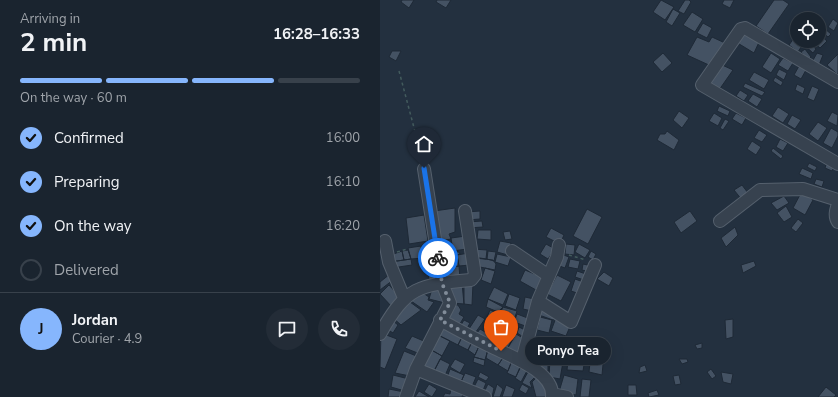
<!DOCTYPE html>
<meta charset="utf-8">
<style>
body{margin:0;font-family:"Nunito Sans",sans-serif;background:#232c37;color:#f1f3f6;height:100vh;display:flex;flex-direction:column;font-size:15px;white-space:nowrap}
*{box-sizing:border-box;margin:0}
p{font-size:13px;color:#9fa4aa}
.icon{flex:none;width:22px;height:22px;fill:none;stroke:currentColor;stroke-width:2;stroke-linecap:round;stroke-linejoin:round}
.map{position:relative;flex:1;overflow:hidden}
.panel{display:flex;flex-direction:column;background:#1a242f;width:380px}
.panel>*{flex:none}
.buttons{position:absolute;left:410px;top:12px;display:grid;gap:8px}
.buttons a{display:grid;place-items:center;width:36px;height:36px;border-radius:50%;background:#1a242f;box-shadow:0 4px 16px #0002,0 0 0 1px #38414b;font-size:20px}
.pin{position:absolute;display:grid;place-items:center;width:34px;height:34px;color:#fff;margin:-41px -17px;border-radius:50% 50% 50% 0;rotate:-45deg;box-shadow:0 0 4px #0007}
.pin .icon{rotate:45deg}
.courier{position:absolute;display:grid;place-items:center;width:40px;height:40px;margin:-20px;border:3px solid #1a73e8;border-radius:50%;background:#fff;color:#222;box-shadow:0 1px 5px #0007}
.bubble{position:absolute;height:28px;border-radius:14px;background:#1a242f;box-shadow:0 4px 16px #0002,0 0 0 1px #38414b;font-size:13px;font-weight:700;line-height:28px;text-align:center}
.head em{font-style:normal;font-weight:700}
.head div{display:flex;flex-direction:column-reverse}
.head{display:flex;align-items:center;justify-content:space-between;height:68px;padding:0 20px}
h1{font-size:26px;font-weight:700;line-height:30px}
.bar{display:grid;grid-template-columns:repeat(4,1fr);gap:6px 4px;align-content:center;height:48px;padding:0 20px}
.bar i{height:5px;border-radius:3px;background:#38414b}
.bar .current{background:#86b6fd}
.bar p{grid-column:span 4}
.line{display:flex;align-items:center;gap:10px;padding:0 20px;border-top:1px solid #38414b}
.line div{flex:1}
.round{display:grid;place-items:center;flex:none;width:42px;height:42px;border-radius:21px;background:#232c37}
ol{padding:0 20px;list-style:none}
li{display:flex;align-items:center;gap:12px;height:44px}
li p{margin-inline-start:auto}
li .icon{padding:4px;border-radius:50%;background:#86b6fd;color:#111;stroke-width:4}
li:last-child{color:#9fa4aa}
li i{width:22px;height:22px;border:2px solid #38414b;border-radius:50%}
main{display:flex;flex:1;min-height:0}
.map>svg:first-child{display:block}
.building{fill:#445263;stroke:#1e2936}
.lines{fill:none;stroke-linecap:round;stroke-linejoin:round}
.minor-casing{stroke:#55606d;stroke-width:14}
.path{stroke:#435b5d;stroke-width:1.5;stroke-dasharray:3 3;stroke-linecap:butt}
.minor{stroke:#37424f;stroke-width:12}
.done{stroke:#818c99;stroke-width:4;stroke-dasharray:0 7.2}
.route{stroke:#1a73e8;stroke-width:5}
</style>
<main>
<section class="panel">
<div class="head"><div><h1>2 min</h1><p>Arriving in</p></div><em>16:28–16:33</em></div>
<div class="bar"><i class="current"></i><i class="current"></i><i class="current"></i><i></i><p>On the way · 60 m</p></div>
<ol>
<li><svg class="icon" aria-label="check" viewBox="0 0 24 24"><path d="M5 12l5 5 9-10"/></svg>Confirmed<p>16:00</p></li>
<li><svg class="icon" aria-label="check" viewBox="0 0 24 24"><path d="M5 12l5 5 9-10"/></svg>Preparing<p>16:10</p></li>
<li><svg class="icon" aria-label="check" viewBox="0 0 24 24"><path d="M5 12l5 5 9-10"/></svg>On the way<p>16:20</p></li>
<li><i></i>Delivered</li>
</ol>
<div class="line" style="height:72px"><b class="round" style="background:#86b6fd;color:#111">J</b><div><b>Jordan</b><p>Courier · 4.9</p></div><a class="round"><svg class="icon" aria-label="chat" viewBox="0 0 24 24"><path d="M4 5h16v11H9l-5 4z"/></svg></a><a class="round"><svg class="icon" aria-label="phone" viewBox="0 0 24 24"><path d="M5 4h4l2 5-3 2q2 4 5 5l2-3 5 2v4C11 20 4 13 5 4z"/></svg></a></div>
</section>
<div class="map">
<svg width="458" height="397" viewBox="0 0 458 397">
<rect width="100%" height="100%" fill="#23303f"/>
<path class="building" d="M22,0H34L29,8L21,2Z
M57,0H71L66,8L56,2Z
M281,0L294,7L285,20L273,12Z
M305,0H309L311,2L304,14L298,11Z
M344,0H354L350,8L342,4Z
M394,0H403L409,4L388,34L376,26Z
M293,9L300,13L292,26L286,22Z
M312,12L323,19L315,32L303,25Z
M453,19L458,23L454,31L448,27Z
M323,23L332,28L327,38L317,33Z
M359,27L380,40L374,53L351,39Z
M444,28L451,34L448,37L441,31Z
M439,34L447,41L440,48L432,41H439Z
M317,37L329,42L332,37L345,43L331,66L307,55Z
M414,38L423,44L418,52L409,45Z
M427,41L436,49L433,53L424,45Z
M425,49L431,57L428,60L421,52Z
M12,51H21L16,61L9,57Z
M283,53L292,63L282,72L273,62Z
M391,53L400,59L391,73L382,67Z
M437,53L443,55L439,65L432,62Z
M458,54V73L457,74L447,65Z
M403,58L413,63L408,71L398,65Z
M340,64L353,70L339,90L327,83Z
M419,66L426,70L421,79L414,75Z
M399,69L407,73L404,80L396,75Z
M374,72L389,80L384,89L369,80Z
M395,77L403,82L401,86L393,81Z
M365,83L385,92L382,96L363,87Z
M417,84L425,88L423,94L415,90Z
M432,86L439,89L434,101L427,98Z
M360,90L368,95L364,101L356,96Z
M373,94L382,99L377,107L368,101Z
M339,106L350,111L348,116L337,111Z
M398,107L409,114L403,123L392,116Z
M299,111L309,118L302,128L293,120Z
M452,112L458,115L457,126L447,121Z
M334,113L342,118L338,126L329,121Z
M356,113L366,118L362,125L352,119Z
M412,115L421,120L415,129L407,124Z
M345,119L349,121L343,130L340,128Z
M438,122L447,128L438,141L429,134Z
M451,128L458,132V136L452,148L443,143Z
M379,130L387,135L382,142L374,138Z
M287,131L299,140L294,150L277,140L280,134H285Z
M400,139L408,143L403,151L396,147Z
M372,141L381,147L376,155L367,149Z
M393,148L403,156L401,159L391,151Z
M447,162L455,165L452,171L445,168Z
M429,163L437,167L435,171L427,167Z
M422,168L433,173L431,179L419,174Z
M436,179L444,181L442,187L434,184Z
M362,185L368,193L362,200L354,190Z
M422,191L433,200L425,215L413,208Z
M404,196L409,203L397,210L391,203Z
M406,206L412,217L404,222L397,213Z
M75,208V232L69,234L71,239L59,241L54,211Z
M207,209L222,217L208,244L193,236Z
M100,211V219L87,220L86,212Z
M310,211L317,221L301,233L294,222Z
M44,215L48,241L29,244L26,218Z
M418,219L423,223L416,232L411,228Z
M102,221L103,227L88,228V222Z
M355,227L358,235L346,247L341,238Z
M171,228L184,235L180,244L166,237Z
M98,230H111V240L97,239Z
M130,231L132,239L125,240L123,232Z
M86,236L87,249L73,251L71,238Z
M120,241L131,243L128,255L117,252Z
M55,244L57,254L43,255L41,246Z
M166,244L175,249L168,259L160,254Z
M186,244L195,245L194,255L185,254Z
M199,244L210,250L205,258L195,252Z
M41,246L43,258L31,259L28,248Z
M71,249L72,252H79L80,254L77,255L79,266L64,268L62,250Z
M93,249L107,250L106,259L94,257Z
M28,250L31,259L24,260L22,251Z
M22,251L24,260L10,262L8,256Z
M108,251L116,252L114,261L107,259Z
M211,251L216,254L213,260L208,257Z
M89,253L90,265L79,266L77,255Z
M117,254L131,257L128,266L115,262Z
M181,254L189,257L185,268L177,265Z
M95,258L113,260L116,264L115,270L95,266Z
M31,259L32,265L12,268L10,262Z
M190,259L200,261L198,269L188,267Z
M374,261L376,266L363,273L361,265Z
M203,264L212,266L210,272L202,270Z
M58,265L61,281L50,283L46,267Z
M79,266L80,279L66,280L64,268Z
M105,268L115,271L111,284L101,280Z
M145,270L162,277L156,290L140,281Z
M197,271L209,275L207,281L195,277Z
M224,272L233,278L229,286L217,279Z
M10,274L13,280L0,290V282Z
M177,275L191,282L181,301L167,294Z
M195,279L206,283L200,294L191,291Z
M82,283L84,304L72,303L66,284Z
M84,283H93L92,305L84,304Z
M9,285L21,298L12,307L0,294Z
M114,287L128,294L123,305L108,299Z
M52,289L64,292L65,303L49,299Z
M40,291L49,297L48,300L54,302L47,312L31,301Z
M129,294L140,298L136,310L125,306Z
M145,297L154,299L152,311L143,309Z
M108,299L123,307L118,312L106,307Z
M30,302L41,310L21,325L12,317Z
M73,305H78L81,310L79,314L84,317L78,327L64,320Z
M161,305L175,314L173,320L159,315Z
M123,307L137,311L133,323L118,317Z
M110,310L117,313L114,320L107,317Z
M137,314L153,320L151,328L134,322Z
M98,315L105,319L93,336L87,332Z
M177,315L191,324L186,336L171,331Z
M160,317L172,320L169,333L157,330Z
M122,319L137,328L132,338L117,330Z
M353,319V337L346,339L345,320Z
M84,320L90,323L85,332L79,328Z
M13,321L18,325L13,333L7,329Z
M62,324L82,337L78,345L56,334Z
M139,327L147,331L145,338L137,333Z
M100,329L112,336L109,343L95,336Z
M117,330L127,334L118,349L110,345Z
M1,333L17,339L5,369L0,367Z
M56,334L70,341L62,356L48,348Z
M136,334L143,338L142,357L126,351Z
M32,336L46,342L40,354L25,348Z
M126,336L132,340L126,351L118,349Z
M82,337L92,342L88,350L78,345Z
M92,342L100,344L95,355L88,350Z
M164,342L168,344L163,357L148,351L149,347L160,348Z
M322,343V348L317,349L315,345Z
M100,344L108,349L105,360L94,357Z
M48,348L62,356L53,373L39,367Z
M108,349L125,355L118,365L106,358Z
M24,351L39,357L30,376L15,373Z
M189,351L206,353L203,371L187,370Z
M211,353L224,354L222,375L209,372Z
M125,355L133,358L128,371L118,365Z
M94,357L105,360L104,366L93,362Z
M153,357L168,360V371L158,369L154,365Z
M133,358L142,362L136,377L127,373Z
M60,359L70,364L64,378L53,373Z
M75,359L85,364L80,373L70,367Z
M170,359L183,362L180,379L169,377Z
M299,359H307L308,362L302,364Z
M144,361L149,367L141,382L135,378Z
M265,365L267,371L259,373L260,367Z
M150,368L156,376L150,382L152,388L142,383Z
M70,369L84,375L80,384L67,378Z
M331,369L336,376L332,379L327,372Z
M100,372L109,377L106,381L98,377Z
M341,372L353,374L351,384L343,382Z
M85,373L96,377L91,389L80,384Z
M13,375L29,379L25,391L11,387Z
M184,375L198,379L196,395L179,392Z
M299,375L301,384L295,385L293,376Z
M157,377L168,390V397H156L152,382Z
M98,379L106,383L102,393L93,389Z
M202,379L211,380L209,397H200Z
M49,384L57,389L52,397L44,392Z
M108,384L114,388L112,397L103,394Z
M117,384L123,389L120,397H113Z
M142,384L149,388L146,394L139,390Z
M126,385L135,389L132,397H122Z
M248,385H256L257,395H248Z
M446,387L456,395L454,397H438Z
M71,388L84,392L82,397H63L65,393L70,394Z
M9,389L24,392L22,397H8Z
M277,390L279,395L269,397L268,393Z
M39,391L49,397H35Z"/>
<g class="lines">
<g class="minor-casing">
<path id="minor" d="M458,82L365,28L361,29L322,85L458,164
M458,204C456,210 454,216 458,222
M340,221L380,190L423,189L458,200
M5,241L9,262L24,298
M132,251L169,276
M158,301L191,322L215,265
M60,320C77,329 93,338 110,346C127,355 175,371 172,397
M0,334C27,286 38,285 91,280L95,275L85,211
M142,360L158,301L177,257L179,245
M36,369L105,397
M172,394L187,397
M26,397L36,369L70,303L62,283L44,169"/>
</g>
<path class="path" d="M19,71L42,158
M17,252L27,249
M189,255L206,260"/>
<use href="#minor" class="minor"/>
</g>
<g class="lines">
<path class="done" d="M58,258L62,283L70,303L60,320L121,351"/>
<path class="route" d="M44,168L58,258"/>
</g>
</svg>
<div class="buttons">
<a><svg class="icon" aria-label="locate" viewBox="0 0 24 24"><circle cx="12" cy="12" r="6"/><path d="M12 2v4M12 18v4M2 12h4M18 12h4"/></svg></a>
</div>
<div class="pin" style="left:121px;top:351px;background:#ea580c"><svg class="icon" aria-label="bag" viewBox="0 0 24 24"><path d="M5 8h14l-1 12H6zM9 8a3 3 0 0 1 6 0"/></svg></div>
<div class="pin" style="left:44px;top:168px;background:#1f2937"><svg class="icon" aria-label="home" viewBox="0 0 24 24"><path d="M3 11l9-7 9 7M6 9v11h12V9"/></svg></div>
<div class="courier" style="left:58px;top:258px"><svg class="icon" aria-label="bike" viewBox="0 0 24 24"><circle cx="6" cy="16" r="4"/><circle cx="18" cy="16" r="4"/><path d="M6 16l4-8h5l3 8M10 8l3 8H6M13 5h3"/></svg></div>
<div class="bubble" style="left:145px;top:337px;width:86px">Ponyo Tea</div>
</div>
</main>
